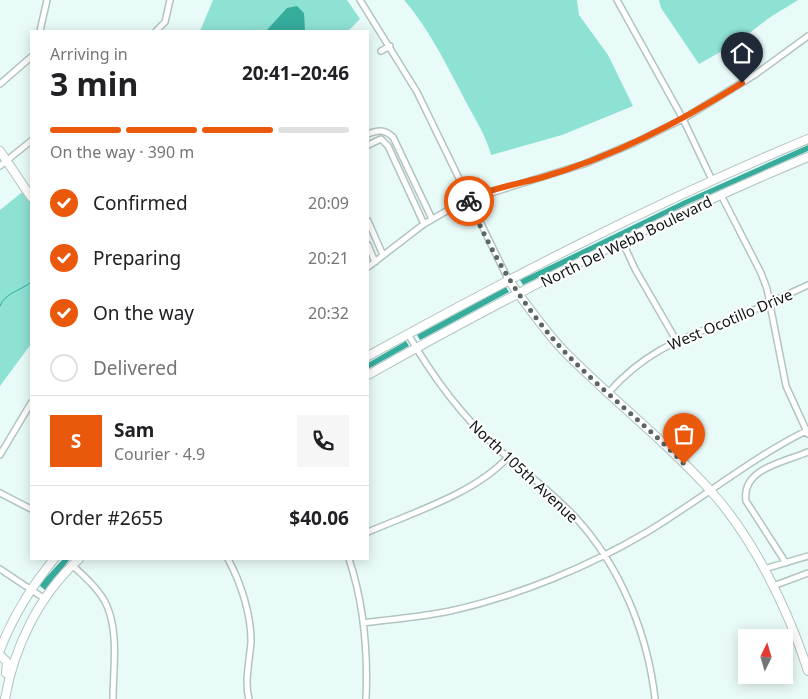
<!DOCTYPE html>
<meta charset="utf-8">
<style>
body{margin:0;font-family:"Noto Sans",sans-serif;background:#f6f6f6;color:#202124;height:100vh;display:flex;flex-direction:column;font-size:19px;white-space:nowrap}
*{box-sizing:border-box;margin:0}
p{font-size:16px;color:#757577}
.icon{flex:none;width:28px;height:28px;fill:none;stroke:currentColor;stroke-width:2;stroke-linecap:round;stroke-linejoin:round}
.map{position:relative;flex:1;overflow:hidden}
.drawer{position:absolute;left:30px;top:30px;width:339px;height:530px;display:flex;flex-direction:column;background:#fff;border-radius:0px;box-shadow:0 2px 12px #0003}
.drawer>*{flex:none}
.needle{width:32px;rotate:5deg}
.fabs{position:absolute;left:738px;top:629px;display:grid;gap:10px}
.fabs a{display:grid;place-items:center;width:55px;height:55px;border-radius:0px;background:#fff;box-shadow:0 2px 12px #0003;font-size:25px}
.pin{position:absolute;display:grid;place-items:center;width:42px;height:42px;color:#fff;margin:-51px -21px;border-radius:50% 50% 50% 0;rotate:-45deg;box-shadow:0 0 5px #0007}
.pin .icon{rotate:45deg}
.courier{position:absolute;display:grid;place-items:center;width:50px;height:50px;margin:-25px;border:4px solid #ea580c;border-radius:50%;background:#fff;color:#222;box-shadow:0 1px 6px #0007}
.summary em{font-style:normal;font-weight:700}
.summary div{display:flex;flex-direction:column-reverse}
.summary{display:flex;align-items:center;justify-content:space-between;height:85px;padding:0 20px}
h1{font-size:32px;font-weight:700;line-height:38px}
.bar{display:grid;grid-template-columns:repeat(4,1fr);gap:8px 5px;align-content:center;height:60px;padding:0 20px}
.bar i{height:6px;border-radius:4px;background:#e0e0e0}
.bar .on{background:#ea580c}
.bar p{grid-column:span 4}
.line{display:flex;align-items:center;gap:12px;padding:0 20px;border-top:1px solid #e0e0e0}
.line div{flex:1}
.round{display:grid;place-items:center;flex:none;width:52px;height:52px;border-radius:0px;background:#f6f6f6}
ol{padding:0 20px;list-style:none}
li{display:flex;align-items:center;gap:15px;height:55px}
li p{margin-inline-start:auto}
li .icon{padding:5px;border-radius:50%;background:#ea580c;color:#fff;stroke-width:4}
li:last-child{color:#757577}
li i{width:28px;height:28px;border:2px solid #e0e0e0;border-radius:50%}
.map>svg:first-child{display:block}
.green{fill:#8ee2d4}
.water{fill:#36ac9d}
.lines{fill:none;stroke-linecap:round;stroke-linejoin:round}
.stream{stroke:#36ac9d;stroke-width:1}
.street-casing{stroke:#b2c4c0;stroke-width:8}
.secondary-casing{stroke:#b2c4c0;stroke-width:10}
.street{stroke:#fff;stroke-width:5}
.secondary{stroke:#fff;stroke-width:8}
.done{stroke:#5b6664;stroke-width:5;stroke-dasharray:0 9}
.route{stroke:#ea580c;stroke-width:6}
.labels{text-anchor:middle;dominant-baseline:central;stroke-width:4;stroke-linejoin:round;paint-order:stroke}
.street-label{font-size:15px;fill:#0e1514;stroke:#fff}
</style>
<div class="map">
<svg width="808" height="699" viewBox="0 0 808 699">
<rect width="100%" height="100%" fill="#e9fbf8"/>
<path class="green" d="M213,0H347L360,19L348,31H200Z
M404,0H577L579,15L608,55L633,106L562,135L491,155C486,136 475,119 466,102C448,68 430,30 404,0Z
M659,0H798L769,18L738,42L699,64L661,8Z
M31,185V344L0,386V210Z"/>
<path class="water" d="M297,6L304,13L305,31H266L287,8Z
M808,145V151L688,204L523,285L520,280L685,200Z
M506,287L509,292L420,340L417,335Z
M406,341L409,346L368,369V363Z
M63,559H70L45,590L39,585Z"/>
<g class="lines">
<path class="stream" d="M0,306C4,293 21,291 31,282"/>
<g class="street-casing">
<path id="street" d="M360,0L417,92L508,279
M617,0L683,119L712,180
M40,31L47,0
M156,31L165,22L170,0
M381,51L390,46
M0,84L31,57
M368,134C378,130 384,129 393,137L432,219
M368,145L381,139L388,146L424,224
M0,166L31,141
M721,195L761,273L767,289L786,386L808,434
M368,221L383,255
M623,243L635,269L676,340
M368,245L375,262
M368,267L424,224L462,202L584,164L634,143L683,119L756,74L808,36
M408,334C432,376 460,414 496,447C523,471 551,491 576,518C620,566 648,634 655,699
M608,393C650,346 686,338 742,315C764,306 786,295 808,285
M0,455L31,403
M0,493L31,509
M368,532C412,513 476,493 508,457
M228,559C241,583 251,614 251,641C250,659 244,682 249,699
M349,559C364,604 368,652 366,699
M786,563L746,501C741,468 785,462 808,452
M72,565C84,576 101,591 107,606C119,634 113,670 113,699
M0,569L45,599
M764,569L808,556
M773,586L808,573
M363,623C392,619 422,617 450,611C518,596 588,567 647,532C702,499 751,458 808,430"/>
</g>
<g class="secondary-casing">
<path id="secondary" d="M0,151L31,197
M508,279C526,304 543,329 564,351C611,399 664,439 709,489C753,537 788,609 808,671
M368,356C511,277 656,202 808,139
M368,375C510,295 657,220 808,157
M0,650C13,616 31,587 54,559
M0,655L7,662L6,673
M5,699C14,647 39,595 79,559"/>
</g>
<use href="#street" class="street"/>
<use href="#secondary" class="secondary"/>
</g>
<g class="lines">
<path class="done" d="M469,201C492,255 522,305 562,349C600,390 645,423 684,464"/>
<path class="route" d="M469,201C474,192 526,182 540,178C613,157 678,123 742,83"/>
</g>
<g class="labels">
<g class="street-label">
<text transform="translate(626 241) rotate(-26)">North Del Webb Boulevard</text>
<text transform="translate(730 319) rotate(-23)">West Ocotillo Drive</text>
<text transform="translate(524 471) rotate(43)">North 105th Avenue</text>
</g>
</g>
</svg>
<div class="fabs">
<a><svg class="needle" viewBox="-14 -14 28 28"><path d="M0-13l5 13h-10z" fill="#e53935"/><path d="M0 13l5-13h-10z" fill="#757577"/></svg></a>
</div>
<div class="pin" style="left:684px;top:464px;background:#ea580c"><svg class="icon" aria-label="bag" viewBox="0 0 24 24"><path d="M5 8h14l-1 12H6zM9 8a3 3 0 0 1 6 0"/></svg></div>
<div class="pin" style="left:742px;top:83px;background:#1f2937"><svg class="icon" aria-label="home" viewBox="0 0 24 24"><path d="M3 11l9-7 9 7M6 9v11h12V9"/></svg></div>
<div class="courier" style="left:469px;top:201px"><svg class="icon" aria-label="bike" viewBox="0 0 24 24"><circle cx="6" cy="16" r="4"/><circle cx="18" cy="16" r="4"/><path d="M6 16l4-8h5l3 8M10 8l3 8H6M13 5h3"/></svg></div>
<section class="drawer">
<div class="summary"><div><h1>3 min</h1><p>Arriving in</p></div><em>20:41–20:46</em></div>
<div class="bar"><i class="on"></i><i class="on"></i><i class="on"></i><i></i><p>On the way · 390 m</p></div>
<ol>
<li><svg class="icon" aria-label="check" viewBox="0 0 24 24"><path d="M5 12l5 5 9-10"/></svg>Confirmed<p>20:09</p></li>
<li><svg class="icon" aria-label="check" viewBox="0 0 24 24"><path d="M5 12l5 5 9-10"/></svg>Preparing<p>20:21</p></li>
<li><svg class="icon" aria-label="check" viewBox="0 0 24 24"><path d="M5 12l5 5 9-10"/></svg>On the way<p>20:32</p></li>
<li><i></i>Delivered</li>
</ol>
<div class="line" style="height:90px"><b class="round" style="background:#ea580c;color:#fff">S</b><div><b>Sam</b><p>Courier · 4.9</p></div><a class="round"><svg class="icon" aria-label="phone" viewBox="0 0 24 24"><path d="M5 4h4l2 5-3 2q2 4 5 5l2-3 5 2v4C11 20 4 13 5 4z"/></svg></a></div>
<div class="line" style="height:65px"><div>Order #2655</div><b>$40.06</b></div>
</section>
</div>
